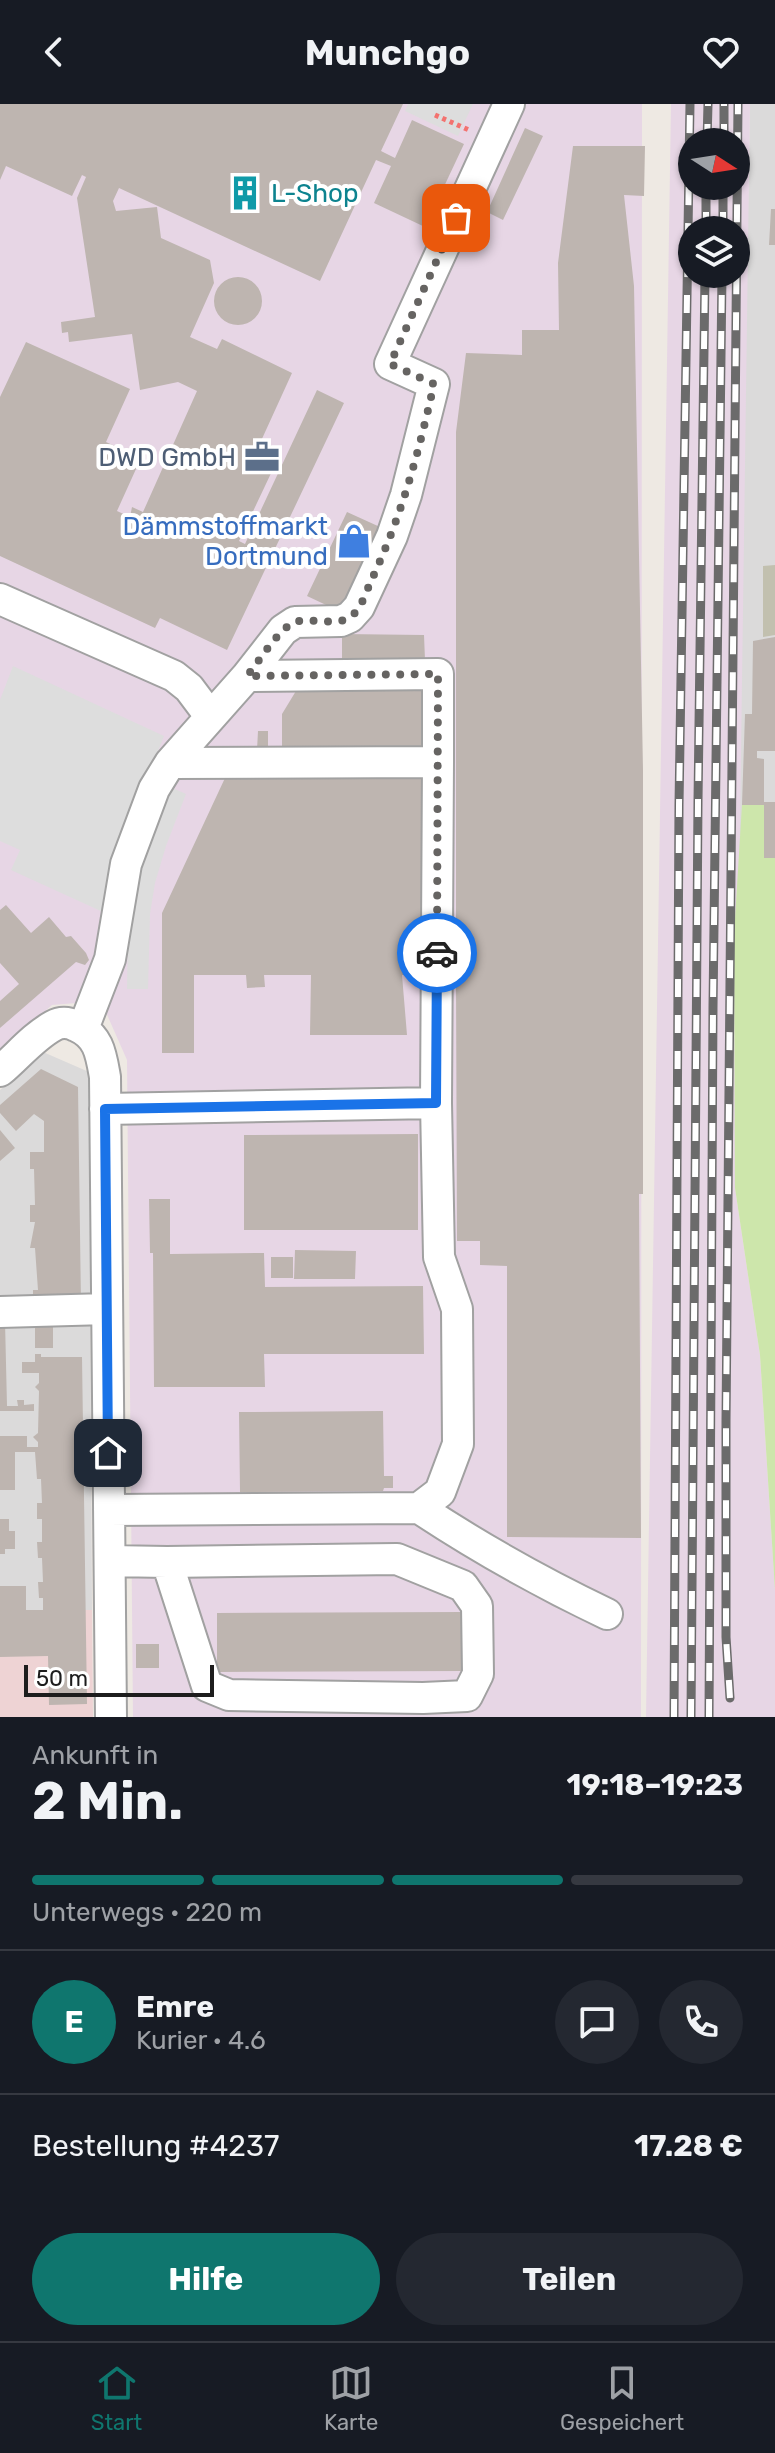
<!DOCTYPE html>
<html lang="de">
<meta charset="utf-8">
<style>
body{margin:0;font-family:Rubik,sans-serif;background:#242831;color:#f1f3f6;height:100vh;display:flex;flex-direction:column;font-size:30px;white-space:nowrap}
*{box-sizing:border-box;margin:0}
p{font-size:26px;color:#9ea1a6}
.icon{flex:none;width:44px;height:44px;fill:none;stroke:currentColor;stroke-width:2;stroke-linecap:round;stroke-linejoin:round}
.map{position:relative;height:1613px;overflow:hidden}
.side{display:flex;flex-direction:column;background:#171b24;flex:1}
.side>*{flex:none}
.needle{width:52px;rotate:102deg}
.fabs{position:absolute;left:678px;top:24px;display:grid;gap:16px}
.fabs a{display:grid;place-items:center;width:72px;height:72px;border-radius:50%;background:#171b24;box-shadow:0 2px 6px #0004;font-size:40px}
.scale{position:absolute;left:24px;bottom:20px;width:190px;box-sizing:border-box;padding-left:8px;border:4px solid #1d1d1d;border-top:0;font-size:22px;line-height:28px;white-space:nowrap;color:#1d1d1d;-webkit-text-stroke:6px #fff;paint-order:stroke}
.pin{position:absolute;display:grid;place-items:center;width:68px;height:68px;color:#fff;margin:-34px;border-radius:16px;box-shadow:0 4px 12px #0006}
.courier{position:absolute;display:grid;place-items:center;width:80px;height:80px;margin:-40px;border:6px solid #1a73e8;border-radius:50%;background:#fff;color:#222;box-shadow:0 2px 10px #0007}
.summary em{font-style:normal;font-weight:700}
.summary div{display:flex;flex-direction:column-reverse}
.summary{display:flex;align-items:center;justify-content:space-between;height:136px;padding:0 32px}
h1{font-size:52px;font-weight:700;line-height:60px}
.bar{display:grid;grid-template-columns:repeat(4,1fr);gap:12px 8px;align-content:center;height:96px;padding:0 32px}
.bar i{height:10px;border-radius:6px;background:#363941}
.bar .on{background:#0f766e}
.bar p{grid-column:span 4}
.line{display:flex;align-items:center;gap:20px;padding:0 32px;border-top:2px solid #363941}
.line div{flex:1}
.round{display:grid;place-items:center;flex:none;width:84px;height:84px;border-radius:42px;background:#242831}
.primary-button{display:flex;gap:16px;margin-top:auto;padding:16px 32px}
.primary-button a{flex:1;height:92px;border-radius:48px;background:#0f766e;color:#fff;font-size:32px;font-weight:700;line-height:92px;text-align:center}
.primary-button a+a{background:#242831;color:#f1f3f6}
header{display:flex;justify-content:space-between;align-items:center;height:104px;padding:0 32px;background:#171b24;font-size:36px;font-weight:700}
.tabs{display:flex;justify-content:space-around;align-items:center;height:112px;border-top:2px solid #363941;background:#171b24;font-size:22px;color:#9ea1a6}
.tabs a{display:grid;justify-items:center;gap:4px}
.tabs .on{color:#0f766e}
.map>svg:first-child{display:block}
.residential{fill:#dbdada}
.commercial{fill:#eed3d4}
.industrial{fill:#e7d6e5;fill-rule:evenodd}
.construction{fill:#c2c0af}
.grass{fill:#cde6ab}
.parking{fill:#ddd}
.building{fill:#beb5b0}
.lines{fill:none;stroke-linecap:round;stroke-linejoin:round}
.minor-casing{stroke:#a1a1a1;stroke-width:34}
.path{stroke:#f3726f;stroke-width:5;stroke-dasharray:4 4;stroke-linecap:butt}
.minor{stroke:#fff;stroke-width:30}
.rail-casing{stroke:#6b6b6b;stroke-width:9}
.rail{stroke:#fff;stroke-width:6;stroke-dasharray:18;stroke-linecap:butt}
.done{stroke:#666462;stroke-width:8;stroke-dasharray:0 14.4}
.route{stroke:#1a73e8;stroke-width:10}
.labels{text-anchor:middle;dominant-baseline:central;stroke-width:8;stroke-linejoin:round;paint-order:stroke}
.culture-label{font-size:26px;fill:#0d838f;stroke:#fff;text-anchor:start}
.service-label{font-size:26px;fill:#4e5e75;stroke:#fff;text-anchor:end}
.shop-label{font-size:26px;fill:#366cbe;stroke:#fff;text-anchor:end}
</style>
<header><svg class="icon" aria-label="back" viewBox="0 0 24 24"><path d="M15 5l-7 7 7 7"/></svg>Munchgo<svg class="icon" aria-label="heart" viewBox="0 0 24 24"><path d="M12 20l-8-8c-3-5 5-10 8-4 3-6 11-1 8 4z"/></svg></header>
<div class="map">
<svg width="775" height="1613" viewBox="0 0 775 1613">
<rect width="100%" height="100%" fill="#eee9e3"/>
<path class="residential" d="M750,0H775V757H736Z
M43,948L89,968L92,1506H0V986Z"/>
<path class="commercial" d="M0,1506H92L93,1613H0Z"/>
<path class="industrial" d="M0,0H642L641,1613H133L127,956L101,897L52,901L0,947Z
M671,0H750L735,1084L760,1251L775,1486V1613H646ZM692,38H736V82H692ZM692,126H736V170H692Z"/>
<path class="construction" d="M775,461V531L763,533V462Z"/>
<path class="grass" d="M742,701H764V753L775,754V1486L760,1251L735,1084L734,831Z"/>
<path class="parking" d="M408,0H473L458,32L405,7Z
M13,562L164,632L112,764L105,809L11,766L20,746L0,737V596Z
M168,682L186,690L166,742L155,779L150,810L148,885H127L128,824L133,781Z"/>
<path class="building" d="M0,0H403L381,47L395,54L412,16L464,40L425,123L374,99L391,62L376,56L320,177L119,84L113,97L116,107L157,103L161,134L210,156L214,179L190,233L217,245L222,235L292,269L261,337L282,346L239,437L245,440L317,286L344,299L227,546L160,514L155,524L0,452V293L26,238L130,285L106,338L141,354L117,407L130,413L132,403L143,408L197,287L178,278L140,286L132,230L69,238L68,228L62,229L61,218L95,213L77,94L86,73L82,71L72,92L6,62L0,76Z
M525,24L543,32L503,116L487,108Z
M573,42H645L644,92L624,91L634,182L643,666V1090H639L641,1434L507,1433V1162L480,1161V1137H457L456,875H467L468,864L467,827L456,828V328L466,249L522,251V226H559L558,159Z
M771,105H775V141H769Z
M214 197a24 24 0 1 1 48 0a24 24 0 1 1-48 0Z
M347,408L380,423L341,508L307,492Z
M342,530L424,531L425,556L342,555Z
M775,533V647H757V654L764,655V698H775V754H764V701H742L745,610H752L753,537Z
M426,581L428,647H282V610L299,582Z
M258,627H268V646H257Z
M423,672V871H402L407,931H310L311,871H264L265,883L247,884L246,871H194V949H162V809L225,674Z
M6,801L31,829L49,813L66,833L71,832L86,849L89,856L85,861L76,858L0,924V897L19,880L0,859V806Z
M41,965L78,983L81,1201L33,1202V1186H38L35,1144H30L35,1118H30V1101H35L34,1065H30V1048H44V1017L34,1010L16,1027L0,1009V1001Z
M0,1026L15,1044L0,1057Z
M418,1030V1126H244V1031Z
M149,1095H170V1150L264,1149L265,1183L423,1182L424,1250H264L265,1283H154L153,1149H150Z
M295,1146L356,1147L355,1175H294Z
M271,1153H293V1174H271Z
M35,1216H53V1244H35Z
M0,1217H5L7,1302H18L17,1296H24V1301L34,1300V1307H0Z
M35,1250H41V1253H82L87,1600L49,1601L48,1552L0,1553V1482H26V1506H43V1494H39L38,1478H43L42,1454H38L37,1438H42V1415H37V1399H42L41,1375H37L35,1348H15V1386H0V1332H27V1343H38V1338L33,1333L38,1329L39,1287L35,1283L39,1279V1269H22V1258H35Z
M383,1307L384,1372H393V1384H384L383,1387L240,1388L239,1308Z
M0,1415H9V1427H15V1445H5V1450H0Z
M464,1508V1567L217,1568V1509Z
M136,1540H159V1564H136Z"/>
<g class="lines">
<g class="minor-casing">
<path id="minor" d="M0,495L174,572L189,584L210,612
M247,572L438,570V658
M170,659L247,572L283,526L295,518L341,517L350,513L359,503L392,432L406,391L434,280L390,260L509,0
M83,925L110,855L126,760L154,685L170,659L438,658L436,999
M0,967C17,953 33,933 53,922C60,918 68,918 76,922C99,932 101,950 105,973L111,1613
M105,1005L436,999L439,1153L457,1205L458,1340L440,1388L419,1404L109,1406
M0,1208L107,1205
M419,1404C481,1445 540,1478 607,1510
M110,1457L167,1458L207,1582L229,1591L423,1594L467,1592L478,1570L477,1502L463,1482L397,1455L167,1458"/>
</g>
<path class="path" d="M435,11L469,26"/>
<use href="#minor" class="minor"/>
<g class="rail-casing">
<path id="rail" d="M707,38L708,0
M724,38V0
M706,126V82
M723,126V82
M730,1594L726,1533V1317L738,0
M674,1613L679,701L690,0
M691,1613L698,697L705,170
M709,1613L713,903L722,170"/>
</g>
<use href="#rail" class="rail"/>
</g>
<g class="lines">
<path class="done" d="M437,849L438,570L247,572C258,559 280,523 295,518C312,513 335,523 350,513C361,506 366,488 371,477C402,411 418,351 434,280L390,260L456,114"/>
<path class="route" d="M108,1349L105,1005L436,999L437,849"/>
</g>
<defs>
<g id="building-bare" transform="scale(2.76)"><path d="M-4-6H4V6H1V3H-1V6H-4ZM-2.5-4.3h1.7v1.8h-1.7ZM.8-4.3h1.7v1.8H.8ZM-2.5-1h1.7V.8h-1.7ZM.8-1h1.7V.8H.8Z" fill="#0f9aa8" stroke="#fff" stroke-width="2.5" paint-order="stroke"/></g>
<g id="office-bare" transform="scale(2.76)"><path d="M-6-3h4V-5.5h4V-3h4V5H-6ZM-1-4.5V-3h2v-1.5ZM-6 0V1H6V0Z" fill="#5c6f8a" stroke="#fff" stroke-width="2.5" paint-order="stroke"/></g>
<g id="shop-bare" transform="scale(2.76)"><path d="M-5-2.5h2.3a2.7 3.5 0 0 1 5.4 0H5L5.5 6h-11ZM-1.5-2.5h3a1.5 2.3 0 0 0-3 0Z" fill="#3f7fe0" stroke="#fff" stroke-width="2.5" paint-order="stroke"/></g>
</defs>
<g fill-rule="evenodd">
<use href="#building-bare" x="245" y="89"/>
<use href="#office-bare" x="262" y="353"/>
<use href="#shop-bare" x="354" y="437"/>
</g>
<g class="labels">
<g class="culture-label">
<text x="271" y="89">L-Shop</text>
</g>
<g class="service-label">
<text x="236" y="353">DWD GmbH</text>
</g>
<g class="shop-label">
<text x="328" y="422">Dämmstoffmarkt<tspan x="328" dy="30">Dortmund</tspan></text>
</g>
</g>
</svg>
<div class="fabs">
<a><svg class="needle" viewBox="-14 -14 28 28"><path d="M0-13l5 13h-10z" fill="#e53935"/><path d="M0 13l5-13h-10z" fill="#9ea1a6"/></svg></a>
<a><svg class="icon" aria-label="layers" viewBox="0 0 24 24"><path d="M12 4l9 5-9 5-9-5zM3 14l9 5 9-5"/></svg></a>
</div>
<div class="scale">50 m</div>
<div class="pin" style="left:456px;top:114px;background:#ea580c"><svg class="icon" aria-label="bag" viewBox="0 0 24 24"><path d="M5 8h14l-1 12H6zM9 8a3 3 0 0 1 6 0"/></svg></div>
<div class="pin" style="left:108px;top:1349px;background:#1f2937"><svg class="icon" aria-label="home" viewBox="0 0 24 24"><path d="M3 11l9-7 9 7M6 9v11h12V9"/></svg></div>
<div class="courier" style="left:437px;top:849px"><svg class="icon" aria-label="car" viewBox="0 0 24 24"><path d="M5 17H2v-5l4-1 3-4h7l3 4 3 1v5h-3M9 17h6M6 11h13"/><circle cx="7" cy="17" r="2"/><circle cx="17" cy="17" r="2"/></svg></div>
</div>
<section class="side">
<div class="summary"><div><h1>2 Min.</h1><p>Ankunft in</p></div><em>19:18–19:23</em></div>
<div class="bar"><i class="on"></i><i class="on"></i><i class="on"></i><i></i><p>Unterwegs · 220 m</p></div>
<div class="line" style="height:144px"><b class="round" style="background:#0f766e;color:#fff">E</b><div><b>Emre</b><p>Kurier · 4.6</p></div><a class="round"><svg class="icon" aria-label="chat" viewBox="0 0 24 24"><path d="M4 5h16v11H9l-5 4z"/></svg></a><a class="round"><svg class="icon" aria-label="phone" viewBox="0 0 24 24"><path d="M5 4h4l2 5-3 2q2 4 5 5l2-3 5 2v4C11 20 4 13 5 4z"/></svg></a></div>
<div class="line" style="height:104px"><div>Bestellung #4237</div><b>17.28 €</b></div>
<div class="primary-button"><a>Hilfe</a><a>Teilen</a></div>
</section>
<nav class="tabs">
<a class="on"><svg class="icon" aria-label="home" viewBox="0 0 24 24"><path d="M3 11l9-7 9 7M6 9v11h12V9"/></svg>Start</a>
<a><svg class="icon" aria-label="map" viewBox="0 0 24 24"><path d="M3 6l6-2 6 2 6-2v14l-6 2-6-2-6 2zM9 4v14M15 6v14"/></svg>Karte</a>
<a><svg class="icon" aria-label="saved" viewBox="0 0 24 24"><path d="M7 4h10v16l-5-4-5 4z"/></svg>Gespeichert</a>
</nav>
